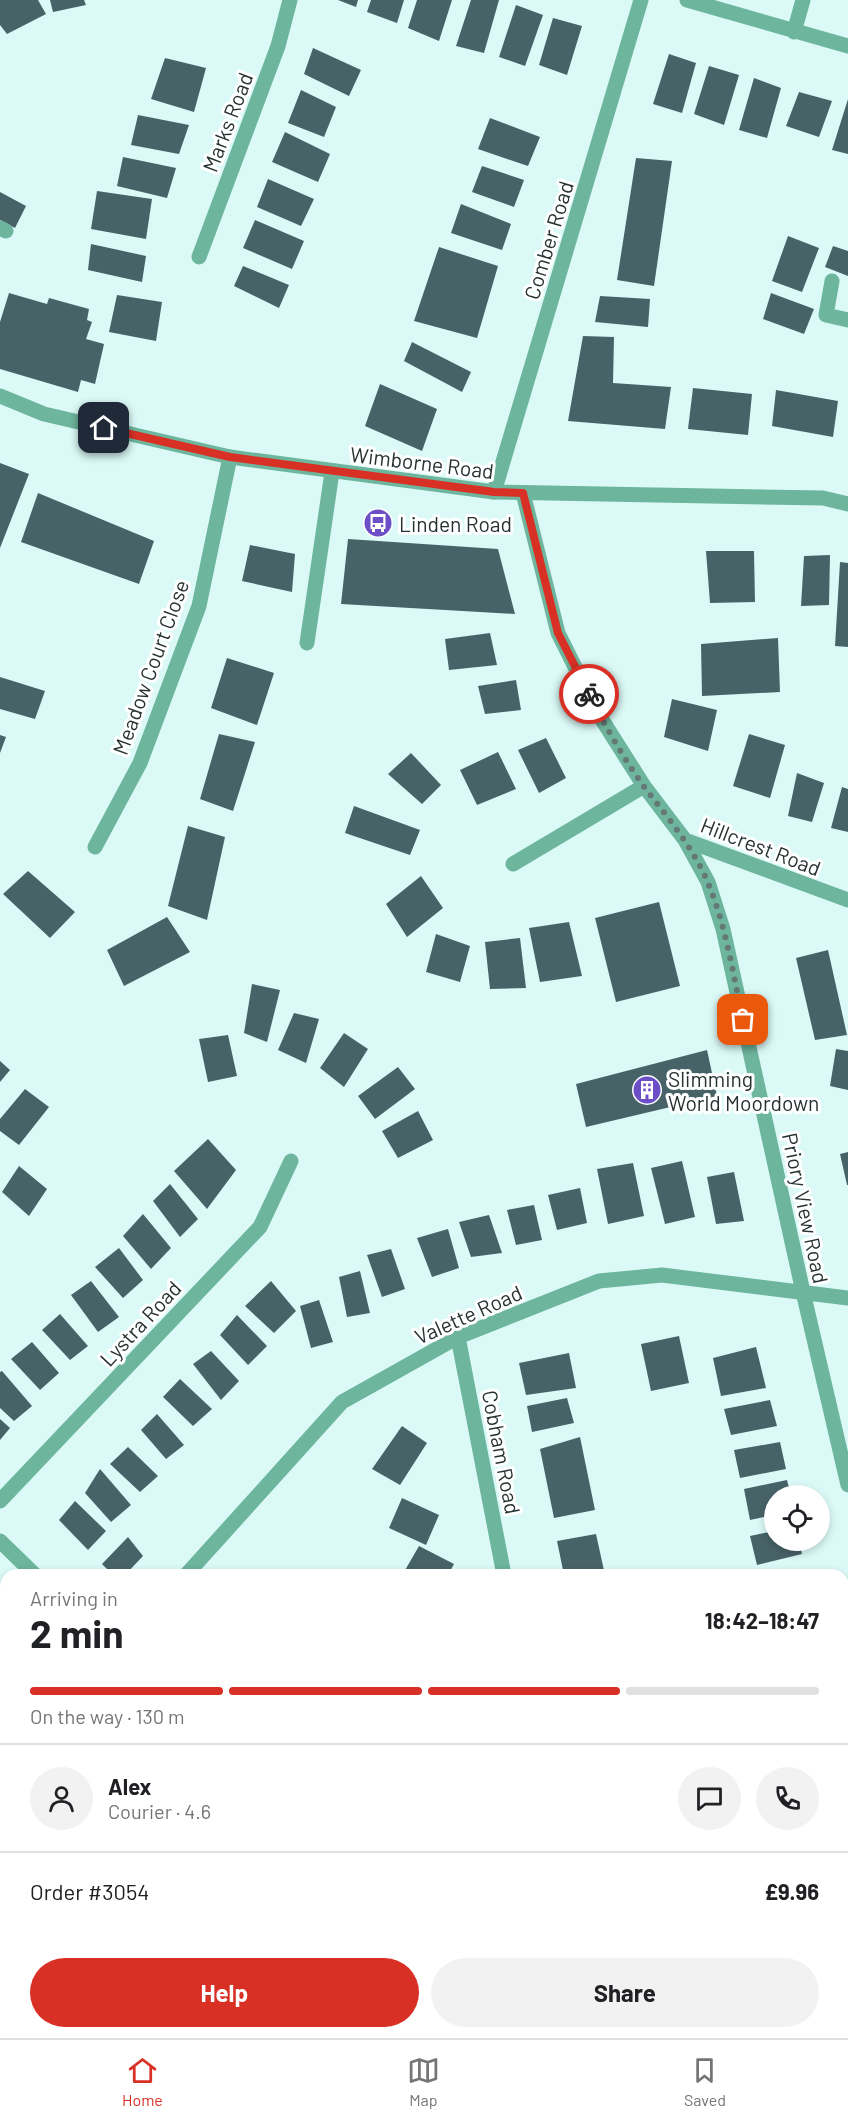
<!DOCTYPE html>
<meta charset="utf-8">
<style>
body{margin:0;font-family:Barlow,sans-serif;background:#f2f2f2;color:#202124;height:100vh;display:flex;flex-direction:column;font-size:22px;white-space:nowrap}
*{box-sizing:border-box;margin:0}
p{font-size:20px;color:#757577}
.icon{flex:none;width:33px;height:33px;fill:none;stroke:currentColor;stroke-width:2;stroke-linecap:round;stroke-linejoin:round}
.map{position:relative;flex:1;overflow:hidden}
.details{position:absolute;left:0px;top:1569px;width:849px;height:470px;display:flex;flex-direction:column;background:#fff;border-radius:18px 18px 0 0;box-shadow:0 3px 9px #0003}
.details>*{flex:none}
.tools{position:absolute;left:764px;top:1485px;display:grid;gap:12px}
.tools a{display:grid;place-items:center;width:66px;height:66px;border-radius:50%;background:#fff;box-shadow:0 3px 9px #0003;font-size:30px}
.pin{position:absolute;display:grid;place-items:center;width:51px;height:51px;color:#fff;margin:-26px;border-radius:12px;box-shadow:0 3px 9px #0006}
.courier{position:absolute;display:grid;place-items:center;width:60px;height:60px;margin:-30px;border:4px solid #d93025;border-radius:50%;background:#fff;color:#222;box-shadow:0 2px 8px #0007}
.headline em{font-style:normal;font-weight:700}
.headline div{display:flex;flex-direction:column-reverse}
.headline{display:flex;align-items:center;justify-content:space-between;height:102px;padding:0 30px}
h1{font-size:39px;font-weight:700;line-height:45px}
.bar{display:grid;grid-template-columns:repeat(4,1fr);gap:9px 6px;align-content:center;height:72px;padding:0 30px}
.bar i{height:8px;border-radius:4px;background:#e0e0e0}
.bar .current{background:#d93025}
.bar p{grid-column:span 4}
.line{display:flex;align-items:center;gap:15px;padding:0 30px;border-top:2px solid #e0e0e0}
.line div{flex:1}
.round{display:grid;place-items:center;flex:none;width:63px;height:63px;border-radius:32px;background:#f2f2f2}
.cta{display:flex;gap:12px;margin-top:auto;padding:12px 30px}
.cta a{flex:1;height:69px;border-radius:36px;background:#d93025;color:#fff;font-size:24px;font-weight:700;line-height:69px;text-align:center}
.cta a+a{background:#f2f2f2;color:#202124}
.tabs{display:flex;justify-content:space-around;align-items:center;height:84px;border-top:2px solid #e0e0e0;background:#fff;font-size:16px;color:#757577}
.tabs a{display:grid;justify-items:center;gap:3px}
.tabs .current{color:#d93025}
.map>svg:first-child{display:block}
.building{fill:#486368}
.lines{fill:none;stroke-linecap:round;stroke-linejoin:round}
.service{stroke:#6db59d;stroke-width:15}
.minor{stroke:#6db59d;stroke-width:15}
.tertiary{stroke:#6db59d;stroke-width:15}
.done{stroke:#657876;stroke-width:6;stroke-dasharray:0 10.8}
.route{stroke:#d93025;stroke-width:8}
.labels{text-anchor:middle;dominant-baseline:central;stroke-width:6;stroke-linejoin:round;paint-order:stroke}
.street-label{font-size:21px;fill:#263231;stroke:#fff}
.poi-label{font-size:21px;fill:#263231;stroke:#fff;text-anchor:start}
</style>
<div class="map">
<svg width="848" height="2038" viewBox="0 0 848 2038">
<rect width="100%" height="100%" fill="#dbfaf7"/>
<path class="building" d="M0,0H38L46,14L7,34L0,25Z
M50,0H84L86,5L53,12Z
M338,0H358L356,7Z
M371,0H404L397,23L367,12Z
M417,0H452L439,41L408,28Z
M471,0H499L484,53L456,46Z
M516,5L543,15L525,66L499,57Z
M553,18L582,26L567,75L539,65Z
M313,48L361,70L349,96L304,74Z
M669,54L696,63L682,113L653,104Z
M165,58L206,68L194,112L151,99Z
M709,66L739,75L724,125L694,114Z
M754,78L781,88L767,138L739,130Z
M301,90L336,107L324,137L288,123Z
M799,92L832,101L819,137L786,126Z
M848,99V154L832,150Z
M138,115L189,125L179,154L131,145Z
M490,118L540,137L528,166L478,149Z
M285,132L330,154L318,182L272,162Z
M123,157L176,168L167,198L117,186Z
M636,158L672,161L654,286L617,280Z
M482,166L524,180L514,207L472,192Z
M268,179L314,199L301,226L257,207Z
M97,191L152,199L146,239L91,229Z
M0,192L26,206L15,228L0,220Z
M461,204L511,224L502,250L451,233Z
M255,220L304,241L292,269L243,248Z
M788,236L819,248L802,292L772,281Z
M91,244L146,256L142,282L88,270Z
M833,246L848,251V276L825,267Z
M439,247L498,266L477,338L414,321Z
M243,266L289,285L279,308L234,286Z
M9,293L47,304L49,298L89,309L87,320L92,322L86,339L104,344L95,384L81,380L78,392L0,369V322Z
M771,293L814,309L804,334L763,319Z
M117,295L162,302L156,341L109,332Z
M600,296L650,299L648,327L595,322Z
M583,336L614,337L613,383L671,387L665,429L568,421Z
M412,342L471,372L462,392L404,361Z
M380,384L437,409L422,451L365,426Z
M693,388L752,394L748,435L688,429Z
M776,390L838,401L833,437L772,426Z
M0,463L29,474L0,548Z
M38,493L154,541L139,584L21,542Z
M348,539L498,549L515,614L341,604Z
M250,545L295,554L292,592L242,581Z
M706,551H754L755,602L710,603Z
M830,555L829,605L801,606L804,556Z
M840,562L848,563V647L835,646Z
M490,633L497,665L449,670L445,639Z
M778,638L780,692L702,696L701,644Z
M227,658L274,673L257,725L211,708Z
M0,677L45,691L35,719L0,709Z
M516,680L521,710L485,714L478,686Z
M672,699L717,710L708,751L664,737Z
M219,734L255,742L233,811L200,799Z
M749,734L785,745L770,798L733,786Z
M0,735L6,737L0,753Z
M546,738L566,778L539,793L518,750Z
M498,752L516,789L477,805L460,770Z
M411,753L441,785L422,804L388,774Z
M797,773L824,783L812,822L788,816Z
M842,787L848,789V832L831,828Z
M354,806L420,830L410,855L345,833Z
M188,826L225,837L207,920L168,906Z
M28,871L75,912L50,938L3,894Z
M421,876L443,908L407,937L386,904Z
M659,902L680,986L616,1002L595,918Z
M167,917L190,952L124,986L107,950Z
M569,922L582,976L540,982L529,928Z
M436,934L470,946L460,982L426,972Z
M520,938L526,988L490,989L485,942Z
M828,950L847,1035L815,1040L796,958Z
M252,984L280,990L267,1042L244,1033Z
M294,1013L319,1019L306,1063L278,1050Z
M344,1033L368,1049L344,1087L320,1068Z
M228,1035L237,1076L208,1082L199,1039Z
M836,1049L848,1051V1090L830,1086Z
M707,1050L717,1096L586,1127L576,1084Z
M0,1061L10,1070L0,1082Z
M398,1067L415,1089L375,1119L358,1096Z
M25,1089L49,1107L19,1145L0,1131V1119Z
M418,1111L433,1140L398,1158L382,1131Z
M208,1139L236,1170L207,1209L174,1171Z
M848,1152V1185H847L840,1154Z
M682,1161L695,1217L665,1224L651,1168Z
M633,1163L644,1216L608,1224L597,1169Z
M19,1166L47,1189L29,1216L2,1192Z
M734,1172L744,1221L716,1224L707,1177Z
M170,1184L198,1219L180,1237L153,1201Z
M580,1188L587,1223L557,1230L548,1195Z
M534,1205L542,1240L516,1245L507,1210Z
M143,1214L171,1248L151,1269L123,1236Z
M489,1215L502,1253L471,1257L459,1222Z
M448,1229L459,1268L432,1277L417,1238Z
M119,1248L143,1280L123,1298L95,1267Z
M391,1249L405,1289L382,1297L367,1255Z
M360,1271L370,1313L347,1317L339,1277Z
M91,1281L119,1317L98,1332L71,1295Z
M271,1281L296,1311L274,1333L245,1306Z
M319,1300L333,1342L311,1348L300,1306Z
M60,1314L88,1346L70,1360L42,1330Z
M237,1315L267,1346L248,1365L220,1335Z
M679,1336L689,1383L651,1391L641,1344Z
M32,1342L59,1373L40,1390L11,1359Z
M756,1347L766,1388L721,1396L713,1358Z
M211,1351L239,1381L221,1400L193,1364Z
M569,1353L576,1388L526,1395L519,1363Z
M2,1371L32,1406L14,1421L0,1408V1372Z
M180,1379L212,1409L193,1426L163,1397Z
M567,1398L574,1423L532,1432L527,1406Z
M770,1400L777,1426L731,1435L724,1409Z
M157,1414L184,1445L166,1459L141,1430Z
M0,1419L10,1428L0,1440Z
M402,1426L427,1443L400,1485L372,1469Z
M580,1437L595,1510L554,1518L540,1449Z
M780,1442L786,1469L740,1478L734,1450Z
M128,1447L158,1476L140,1492L110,1464Z
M100,1469L131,1505L111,1522L85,1493Z
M787,1480L791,1496H774V1515L750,1520L744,1489Z
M402,1498L439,1515L426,1545L389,1528Z
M75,1501L106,1531L88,1550L59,1520Z
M774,1531V1540H799L802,1554L757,1565L750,1536Z
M596,1534L605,1575H564L557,1541Z
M128,1537L143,1556L125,1575H113L102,1564Z
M419,1546L454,1564L448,1575H409L404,1572Z
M807,1569L808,1575H778L777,1574Z
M6,1610V1642L0,1635V1616Z
M843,1748L848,1767V1771L843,1772Z
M0,1782L6,1787V1791L0,1798Z
M848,1783V1814L843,1815V1784Z
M848,1827V1858L843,1859V1828Z
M848,1872V1908L843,1909V1873Z
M0,1981L6,1987V2015L0,2022Z
M843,2015L848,2017L843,2029Z
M4,2032H35L30,2038H10Z
M56,2032H76L82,2038H51Z
M300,2032H323L320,2038H311Z
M341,2032H372L369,2038H338Z
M383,2032H408L416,2036L414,2038H381Z
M805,2032H841L838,2038H803Z"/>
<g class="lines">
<path class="service" d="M0,228L6,231
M832,281L826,315L848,320
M307,643L332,472"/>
<path class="minor" d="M687,0L848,46
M794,32L803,0
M199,257L278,46L290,0
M494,492L641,0
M523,493L558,633L599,715L644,786L685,840L848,900
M685,840L708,882L723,929L803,1292L848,1485
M95,847L140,763L199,606L230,457
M513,864L644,786
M458,1337L504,1575
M0,1501L260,1227L291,1161
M0,1541L35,1575
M186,1575L342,1402L458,1337L599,1281L662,1275L848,1298
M0,1895L6,1899
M843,1964L848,1965
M218,2032L227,2038"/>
<path class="tertiary" d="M0,396L44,414L230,457L494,492L823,498L848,504"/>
</g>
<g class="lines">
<path class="done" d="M589,694C605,726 624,759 645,788C668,818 693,847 708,883C726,926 733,974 743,1020"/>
<path class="route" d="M104,428L230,457L494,492L523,493L558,633L589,694"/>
</g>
<defs>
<g id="bus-disc" transform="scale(1.5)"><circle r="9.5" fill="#6c4ec7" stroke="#fff"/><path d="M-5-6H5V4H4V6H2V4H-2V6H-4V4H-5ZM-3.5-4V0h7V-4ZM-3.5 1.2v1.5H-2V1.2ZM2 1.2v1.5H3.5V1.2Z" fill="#fff"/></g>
<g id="building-disc" transform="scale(1.5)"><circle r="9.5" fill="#6c4ec7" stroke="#fff"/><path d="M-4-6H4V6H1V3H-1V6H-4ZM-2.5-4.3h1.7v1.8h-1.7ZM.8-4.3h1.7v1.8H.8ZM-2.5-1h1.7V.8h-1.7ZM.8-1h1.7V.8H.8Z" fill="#fff"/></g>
</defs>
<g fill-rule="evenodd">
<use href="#bus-disc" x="378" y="523"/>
<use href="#building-disc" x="647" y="1090"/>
</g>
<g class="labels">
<g class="street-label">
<text transform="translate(227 122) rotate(-69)">Marks Road</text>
<text transform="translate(548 240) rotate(-73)">Comber Road</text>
<text transform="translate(422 462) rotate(7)">Wimborne Road</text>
<text transform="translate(150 667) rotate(-70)">Meadow Court Close</text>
<text transform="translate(761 846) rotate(21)">Hillcrest Road</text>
<text transform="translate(806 1208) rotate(78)">Priory View Road</text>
<text transform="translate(468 1314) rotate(-24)">Valette Road</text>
<text transform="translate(140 1323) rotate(-47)">Lystra Road</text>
<text transform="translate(502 1452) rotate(79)">Cobham Road</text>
</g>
<g class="poi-label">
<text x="399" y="523">Linden Road</text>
<text x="668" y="1078">Slimming<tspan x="668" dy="24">World Moordown</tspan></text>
</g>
</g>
</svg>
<div class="tools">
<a><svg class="icon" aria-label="locate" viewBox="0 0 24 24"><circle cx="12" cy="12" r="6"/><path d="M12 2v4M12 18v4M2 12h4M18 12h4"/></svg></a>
</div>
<div class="pin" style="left:743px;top:1020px;background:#ea580c"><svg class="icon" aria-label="bag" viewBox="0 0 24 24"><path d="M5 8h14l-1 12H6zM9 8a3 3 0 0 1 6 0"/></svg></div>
<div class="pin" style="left:104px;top:428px;background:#1f2937"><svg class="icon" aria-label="home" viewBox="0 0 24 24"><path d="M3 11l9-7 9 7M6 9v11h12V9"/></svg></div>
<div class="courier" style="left:589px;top:694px"><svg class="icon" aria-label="bike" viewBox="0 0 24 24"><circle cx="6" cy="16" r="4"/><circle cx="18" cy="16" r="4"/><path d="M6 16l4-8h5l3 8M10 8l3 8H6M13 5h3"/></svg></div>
<section class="details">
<div class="headline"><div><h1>2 min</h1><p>Arriving in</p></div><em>18:42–18:47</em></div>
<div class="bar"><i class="current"></i><i class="current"></i><i class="current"></i><i></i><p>On the way · 130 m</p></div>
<div class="line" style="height:108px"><a class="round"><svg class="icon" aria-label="person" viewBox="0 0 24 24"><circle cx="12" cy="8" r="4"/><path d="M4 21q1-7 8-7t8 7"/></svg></a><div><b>Alex</b><p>Courier · 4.6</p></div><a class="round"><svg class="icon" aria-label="chat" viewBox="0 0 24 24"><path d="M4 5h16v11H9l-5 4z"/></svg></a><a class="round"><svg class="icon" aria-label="phone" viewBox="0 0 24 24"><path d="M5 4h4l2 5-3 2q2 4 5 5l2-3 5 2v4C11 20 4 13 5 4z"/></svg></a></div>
<div class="line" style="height:78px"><div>Order #3054</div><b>£9.96</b></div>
<div class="cta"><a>Help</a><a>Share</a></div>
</section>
</div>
<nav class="tabs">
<a class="current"><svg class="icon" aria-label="home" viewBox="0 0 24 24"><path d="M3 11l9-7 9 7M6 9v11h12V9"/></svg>Home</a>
<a><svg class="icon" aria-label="map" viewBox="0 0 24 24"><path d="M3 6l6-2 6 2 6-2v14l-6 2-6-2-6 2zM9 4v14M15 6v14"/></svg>Map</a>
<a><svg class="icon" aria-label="saved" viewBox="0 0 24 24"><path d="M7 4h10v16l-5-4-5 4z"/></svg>Saved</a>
</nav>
